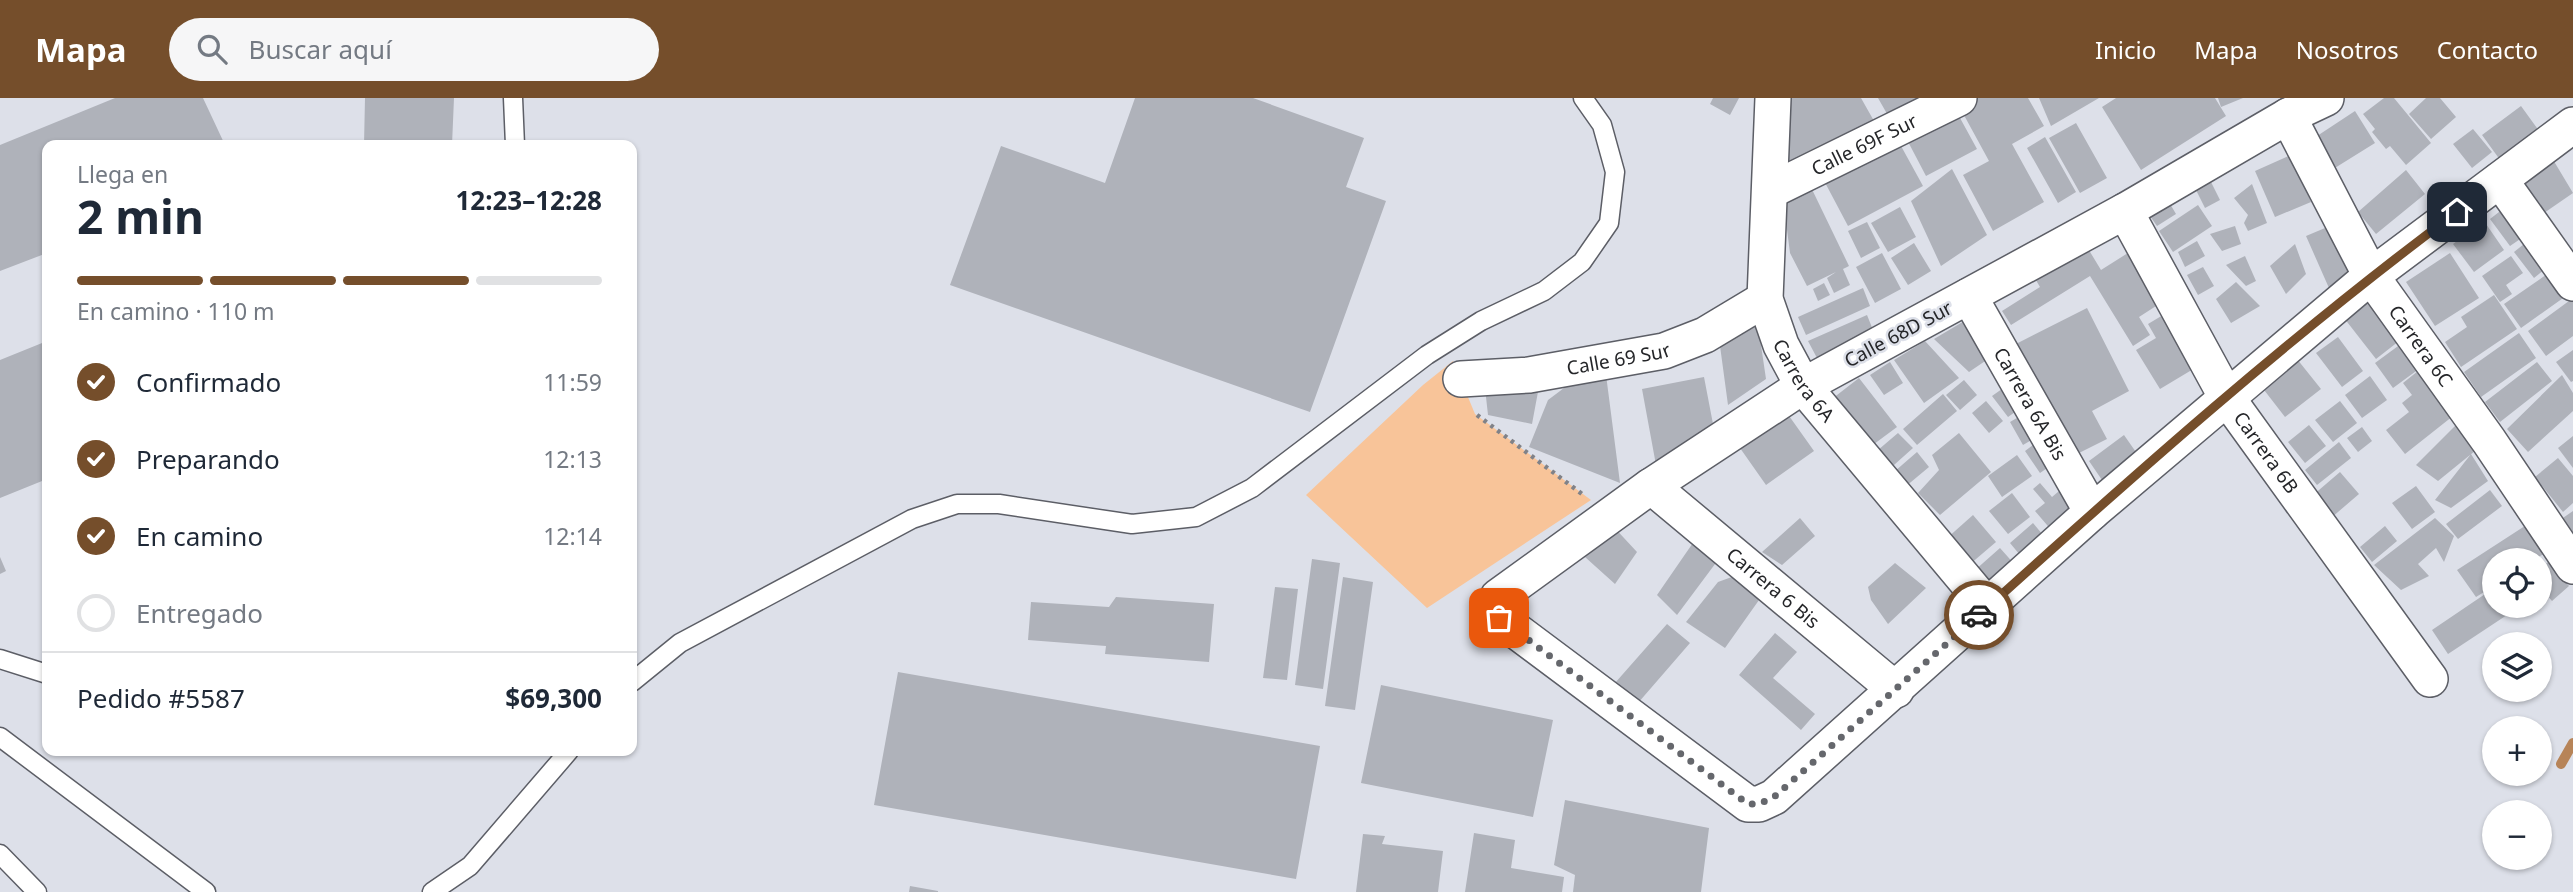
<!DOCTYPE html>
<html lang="es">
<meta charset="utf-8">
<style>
body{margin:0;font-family:"Noto Sans",sans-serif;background:#f6f6f7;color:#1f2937;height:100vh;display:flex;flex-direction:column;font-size:26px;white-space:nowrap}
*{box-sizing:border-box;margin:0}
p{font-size:23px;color:#747a83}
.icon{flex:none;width:38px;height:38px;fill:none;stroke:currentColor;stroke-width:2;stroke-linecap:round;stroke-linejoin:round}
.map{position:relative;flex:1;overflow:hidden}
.drawer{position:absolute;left:42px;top:42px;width:595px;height:616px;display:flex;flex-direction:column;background:#fff;border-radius:14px;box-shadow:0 2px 5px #0004}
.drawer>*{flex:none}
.buttons{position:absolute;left:2482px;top:450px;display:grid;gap:14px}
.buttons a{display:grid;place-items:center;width:70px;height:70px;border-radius:50%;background:#fff;box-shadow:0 2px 5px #0004;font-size:35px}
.pin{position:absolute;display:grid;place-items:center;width:60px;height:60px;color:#fff;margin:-30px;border-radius:14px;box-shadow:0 4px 10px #0006}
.courier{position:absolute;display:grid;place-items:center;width:70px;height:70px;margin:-35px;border:5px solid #754e2b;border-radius:50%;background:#fff;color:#222;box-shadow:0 2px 9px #0007}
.head em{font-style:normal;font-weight:700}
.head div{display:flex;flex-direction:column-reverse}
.head{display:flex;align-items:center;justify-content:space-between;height:119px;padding:0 35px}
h1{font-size:46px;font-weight:700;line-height:52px}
.bar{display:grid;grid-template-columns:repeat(4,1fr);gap:10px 7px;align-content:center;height:84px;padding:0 35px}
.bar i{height:9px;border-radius:5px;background:#e0e1e3}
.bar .current{background:#754e2b}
.bar p{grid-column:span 4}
.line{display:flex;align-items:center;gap:18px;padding:0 35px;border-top:2px solid #e0e1e3}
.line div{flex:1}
ol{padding:0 35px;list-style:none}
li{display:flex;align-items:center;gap:21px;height:77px}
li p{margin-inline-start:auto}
li .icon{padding:7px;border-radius:50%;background:#754e2b;color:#fff;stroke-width:4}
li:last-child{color:#747a83}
li i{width:38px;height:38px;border:4px solid #e0e1e3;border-radius:50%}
header{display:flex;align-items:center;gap:42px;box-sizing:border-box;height:98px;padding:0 35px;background:#754e2b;color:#fff}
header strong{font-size:33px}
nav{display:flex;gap:38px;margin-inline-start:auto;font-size:24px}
.search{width:490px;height:63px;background:#f6f6f7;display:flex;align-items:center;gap:18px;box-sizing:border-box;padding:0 24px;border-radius:38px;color:#747a83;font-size:26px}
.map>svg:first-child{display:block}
.green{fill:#f8c499}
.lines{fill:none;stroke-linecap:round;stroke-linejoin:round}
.stream{stroke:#b78458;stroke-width:10}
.building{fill:#afb2ba}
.service-casing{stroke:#5c5e66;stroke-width:21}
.minor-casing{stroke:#5c5e66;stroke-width:38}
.path{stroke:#808288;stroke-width:4.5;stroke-dasharray:3.5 5;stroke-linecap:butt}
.service{stroke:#fff;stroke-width:18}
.minor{stroke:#fff;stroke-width:35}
.done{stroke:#65676c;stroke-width:7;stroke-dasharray:0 12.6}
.route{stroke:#754e2b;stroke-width:9}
.labels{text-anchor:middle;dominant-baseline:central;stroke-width:5;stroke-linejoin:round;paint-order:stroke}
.street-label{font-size:19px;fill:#252629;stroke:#dde0e9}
</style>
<header>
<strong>Mapa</strong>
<div class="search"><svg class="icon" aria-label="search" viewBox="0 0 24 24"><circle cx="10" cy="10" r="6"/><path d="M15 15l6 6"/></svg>Buscar aquí</div>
<nav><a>Inicio</a><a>Mapa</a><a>Nosotros</a><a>Contacto</a></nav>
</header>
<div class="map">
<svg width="2573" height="794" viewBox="0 0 2573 794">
<rect width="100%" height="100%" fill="#dde0e9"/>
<path class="green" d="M1453,263L1475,316L1591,402L1427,510L1306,397L1423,287Z"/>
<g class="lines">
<path class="stream" d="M2561,666L2573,645"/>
</g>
<path class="building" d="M115,0H203L225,47H47V155L0,173V47Z
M365,0H454L452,47H364Z
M1135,0H1253L1364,40L1346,89L1386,103L1310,314L950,187L1001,48L1105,85Z
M1713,0H1739L1730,17L1710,6Z
M1790,0H1861L1874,23L1787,74Z
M1878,0H1927L1890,21Z
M1974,0H2028L2044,28L2012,46L2044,104L1993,133L1963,77L1989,63L1959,8Z
M2039,0H2099L2051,28Z
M2116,0H2215L2226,18L2141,72L2102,9Z
M2218,0H2243L2221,9Z
M2384,0H2394L2431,45L2406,67L2390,48L2386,51L2372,34L2375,31L2363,16Z
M2426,0H2440L2456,19L2431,41L2409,16Z
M2521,8L2542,37L2503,66L2482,37Z
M1954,9L1977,51L1926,78L1904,36Z
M2355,13L2375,45L2330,73L2311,42Z
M2076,25L2107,80L2080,95L2049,40Z
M2473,31L2492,54L2472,70L2453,46Z
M1895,37L1923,88L1848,128L1821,77Z
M2045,39L2076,94L2058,105L2027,50Z
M2291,57L2311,104L2275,119L2255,73Z
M2552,60L2573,95L2544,115L2521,83Z
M1952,71L1987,137L1941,168L1911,103Z
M2406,72L2425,96L2376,136L2358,114Z
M1807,81L1849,168L1843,171L1850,187L1834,195L1827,180L1836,174L1807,188L1790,155L1782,93Z
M2211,84L2220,102L2205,110L2196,92Z
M2252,86L2267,125L2248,133L2244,125L2248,117L2234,100Z
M2166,99L2176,116L2157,128L2145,111Z
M2198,107L2212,128L2173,154L2159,133Z
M2508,107L2529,135L2510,148L2490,121Z
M1900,109L1916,139L1888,154L1871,125Z
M2484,123L2504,152L2474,174L2453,146Z
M1867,124L1880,150L1861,160L1848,133Z
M2337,125L2359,177L2329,190L2306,138Z
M2235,128L2241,146L2222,153L2210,136Z
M2534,138L2554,164L2534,180L2514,154Z
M2081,139L2101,172L2139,148L2170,199L2139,219L2150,237L2133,248L2090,178L2011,227L2002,213L2040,189L2030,172Z
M2197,143L2205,158L2185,169L2178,154Z
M1914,145L1931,173L1908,187L1891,160Z
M2295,146L2306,176L2286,196L2270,168Z
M1882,155L1901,191L1875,205L1856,169Z
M2450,155L2479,200L2435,228L2406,184Z
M2245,158L2256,183L2246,188L2226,167Z
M2511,158L2523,175L2506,187L2512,196L2500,204L2482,178Z
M2203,169L2214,188L2198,197L2187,177Z
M2556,170L2573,193L2521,230L2504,206Z
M2236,184L2260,208L2231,225L2216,201Z
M1824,185L1830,197L1818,203L1813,191Z
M2369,186L2408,236L2376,261L2337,211Z
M1863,190L1870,208L1806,237L1798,219Z
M2494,197L2517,231L2461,269L2445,244L2467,229L2461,219Z
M2573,200V238L2546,258L2528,233Z
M2087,210L2129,293L2092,313L2107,341L2069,360L2012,248Z
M2173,211L2205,264L2160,291L2136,252L2156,240L2148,226Z
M1867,217L1873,232L1817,260L1808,243Z
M1971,219L1994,257L1969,274L1934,241Z
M1758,227L1766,281L1728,307L1718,233Z
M2519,235L2536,260L2481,299L2464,274Z
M2338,239L2363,273L2342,289L2316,255Z
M2409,240L2427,265L2393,290L2375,265Z
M47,243V381L0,400V262Z
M1925,243L1959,280L1924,305L1894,262Z
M2289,251L2321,291L2285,319L2254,279Z
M2573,252V283L2571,284L2556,264Z
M1890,264L1903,285L1884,297L1870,277Z
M2537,264L2552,283L2500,324L2485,304Z
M1605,269L1620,385L1529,349L1548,302L1572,284Z
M2423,269L2453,318L2405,356L2386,332L2409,314L2402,305L2412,297L2403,285Z
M2562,277L2573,295V313L2528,354L2507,331Z
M2370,278L2387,302L2362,320L2345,297Z
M1704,279L1713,326L1656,367L1642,291Z
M1859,280L1897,329L1866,352L1828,304Z
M1964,282L1977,297L1960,312L1946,297Z
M1540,283L1532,326L1488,317L1485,290Z
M2009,286L2025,307L2008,319L1992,298Z
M1943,296L1957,313L1917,347L1903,331Z
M1986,303L2003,323L1989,335L1972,315Z
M2340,303L2357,325L2333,344L2315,322Z
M2027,314L2040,337L2023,347L2010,324Z
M1787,315L1814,353L1766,387L1740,350Z
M2458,325L2486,344L2438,383L2416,367Z
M2309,327L2326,348L2305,365L2288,344Z
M2362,329L2372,343L2358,354L2347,340Z
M1898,335L1913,350L1885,375L1871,358Z
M1959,335L1991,374L1940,417L1918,395L1939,372L1932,357Z
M2124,337L2138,357L2102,382L2089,363Z
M2573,338V370L2558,350Z
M2041,341L2056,364L2040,375L2025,353Z
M2339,344L2351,360L2317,387L2305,372Z
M1917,354L1929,369L1899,394L1887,380Z
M2471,356L2488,383L2451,410L2435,402Z
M2017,357L2032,378L2002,399L1988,378Z
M2558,360L2573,378V405L2563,414L2535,379Z
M2340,374L2359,396L2331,420L2312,398Z
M2040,385L2052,399L2065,388L2083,410L2053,434L2035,413L2045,405L2033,391Z
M2416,388L2435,414L2412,431L2392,405Z
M2490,392L2502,408L2458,441L2446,426Z
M2012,395L2030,419L2008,436L1989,413Z
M2573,413V447L2557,424Z
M1973,417L1996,444L1969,467L1946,441Z
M1800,420L1815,438L1782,467L1762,454Z
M2435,420L2454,438L2444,464L2436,450L2418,466L2429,478L2401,492L2374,467Z
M2531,424L2548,453L2534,462H2494V488L2476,499L2457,472Z
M2033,425L2048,443L2025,463L2010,445Z
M1611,426L1637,454L1615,486L1585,459Z
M2385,428L2397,443L2372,464L2360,449Z
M1697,439L1721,458L1677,517L1657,497Z
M2000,450L2016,468L1989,491L1974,473Z
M0,459L6,473L0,476Z
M1312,461L1340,465L1323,591L1295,587Z
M2548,464L2569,488L2552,503L2539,488V472Z
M1895,465L1926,490L1888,526L1871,502L1868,489Z
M1740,476L1764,495L1725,550L1686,524L1718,484Z
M1343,479L1373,484L1355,612L1325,608Z
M1275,489L1298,491L1287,582L1263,580Z
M2494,490V508H2505L2510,515L2448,556L2432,532Z
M1116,499L1214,506L1209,564L1105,556L1106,548L1028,542L1031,504L1109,509Z
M1667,526L1690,545L1638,605L1615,585Z
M1775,535L1797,554L1773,580L1815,616L1801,632L1739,577Z
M898,574L1320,648L1296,781L874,707Z
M1381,587L1553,622L1533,719L1361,685Z
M1565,702L1709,730L1701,794H1573L1575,777L1554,767Z
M1474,735L1515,742L1511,770L1564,779L1562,794H1465Z
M1363,736L1385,738L1382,746L1443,753L1438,794H1356Z
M910,788L938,793V794H909Z"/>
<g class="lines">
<g class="service-casing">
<path id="service" d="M513,0L515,47
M0,561L47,576
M632,584L680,545L912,421L957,406H999L1132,426L1196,419L1252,390L1427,257L1481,223L1544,193L1582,164L1609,125L1615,74L1602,27L1583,0
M0,639L206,794
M0,756L37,794
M432,794L470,768L569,653"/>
</g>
<g class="minor-casing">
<g id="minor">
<path id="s1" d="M1773,0L1765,201L1781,247L1803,288L1988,509"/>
<path d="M2326,0L2288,18L2125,113L1803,288L1651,388L1498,499L1494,507L1499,520L1748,706H1759L1774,699L2092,414L2371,178L2573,27"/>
<path id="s2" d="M2288,18L2371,178L2489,343L2573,468"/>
<path d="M2500,82L2573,185"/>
<path id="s3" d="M1770,93L1959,0"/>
<path id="s4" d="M2125,113L2227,300L2430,581"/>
<path id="s5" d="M1969,198L2092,414"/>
<path id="s6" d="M1461,281L1529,277L1664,253L1705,237L1765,201"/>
<path id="s7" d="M1651,388L1896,592"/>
</g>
</g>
<path class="path" d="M1477,317L1582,396"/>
<use href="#service" class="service"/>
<use href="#minor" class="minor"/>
</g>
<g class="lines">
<path class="done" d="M1499,520L1748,706H1759L1774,699L1979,517"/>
<path class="route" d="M1979,517C2134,377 2290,238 2457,114"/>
</g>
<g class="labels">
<g class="street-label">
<text stroke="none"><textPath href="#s3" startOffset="105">Calle 69F Sur</textPath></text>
<text transform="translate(1898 236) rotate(-28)">Calle 68D Sur</text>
<text stroke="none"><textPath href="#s2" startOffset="266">Carrera 6C</textPath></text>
<text stroke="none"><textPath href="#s6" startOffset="159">Calle 69 Sur</textPath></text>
<text stroke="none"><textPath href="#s1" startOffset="292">Carrera 6A</textPath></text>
<text stroke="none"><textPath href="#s5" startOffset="124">Carrera 6A Bis</textPath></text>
<text stroke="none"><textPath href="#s4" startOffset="280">Carrera 6B</textPath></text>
<text stroke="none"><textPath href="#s7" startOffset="159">Carrera 6 Bis</textPath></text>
</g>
</g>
</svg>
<div class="buttons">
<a><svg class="icon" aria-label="locate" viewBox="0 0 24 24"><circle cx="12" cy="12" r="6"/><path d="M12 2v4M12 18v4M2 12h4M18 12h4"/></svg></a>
<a><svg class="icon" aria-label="layers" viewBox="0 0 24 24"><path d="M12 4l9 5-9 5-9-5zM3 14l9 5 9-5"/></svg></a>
<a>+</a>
<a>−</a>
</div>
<div class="pin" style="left:1499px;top:520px;background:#ea580c"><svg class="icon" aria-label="bag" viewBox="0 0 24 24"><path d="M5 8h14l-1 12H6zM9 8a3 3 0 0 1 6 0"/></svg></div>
<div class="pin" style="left:2457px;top:114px;background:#1f2937"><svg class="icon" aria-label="home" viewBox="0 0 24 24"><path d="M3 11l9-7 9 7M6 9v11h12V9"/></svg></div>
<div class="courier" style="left:1979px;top:517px"><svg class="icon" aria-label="car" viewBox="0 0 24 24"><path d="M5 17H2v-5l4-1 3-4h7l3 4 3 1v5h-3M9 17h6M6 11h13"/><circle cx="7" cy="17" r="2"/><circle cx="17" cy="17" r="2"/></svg></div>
<section class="drawer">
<div class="head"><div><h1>2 min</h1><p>Llega en</p></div><em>12:23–12:28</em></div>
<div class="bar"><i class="current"></i><i class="current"></i><i class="current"></i><i></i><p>En camino · 110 m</p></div>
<ol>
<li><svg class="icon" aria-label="check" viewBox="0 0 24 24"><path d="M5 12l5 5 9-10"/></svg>Confirmado<p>11:59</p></li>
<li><svg class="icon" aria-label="check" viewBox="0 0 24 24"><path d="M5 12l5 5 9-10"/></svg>Preparando<p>12:13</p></li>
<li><svg class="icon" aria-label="check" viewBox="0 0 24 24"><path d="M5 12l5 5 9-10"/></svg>En camino<p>12:14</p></li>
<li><i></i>Entregado</li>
</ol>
<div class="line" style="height:91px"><div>Pedido #5587</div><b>$69,300</b></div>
</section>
</div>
